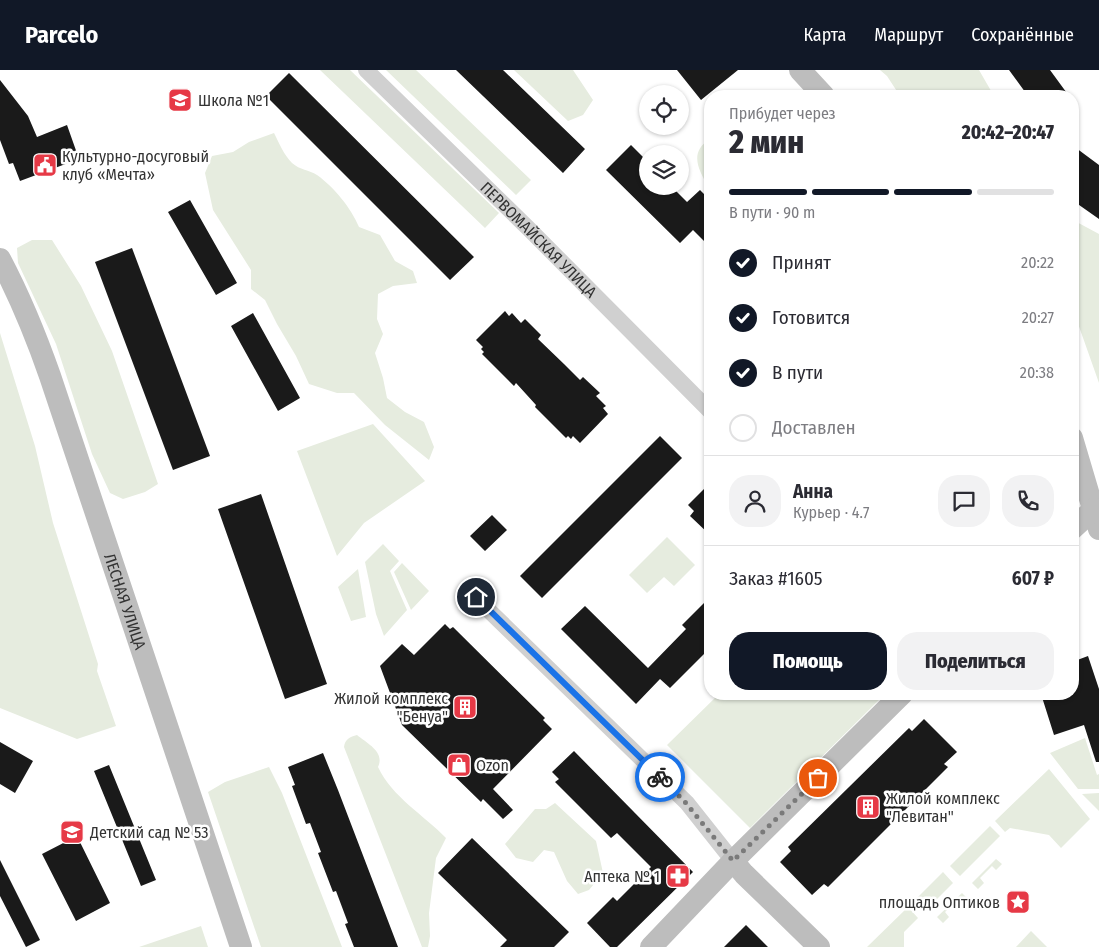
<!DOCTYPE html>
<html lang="ru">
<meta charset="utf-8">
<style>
body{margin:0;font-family:"Fira Sans Condensed",sans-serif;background:#f2f2f3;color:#2b2b33;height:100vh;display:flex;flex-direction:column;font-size:19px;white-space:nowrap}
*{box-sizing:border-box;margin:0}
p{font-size:16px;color:#7c7c81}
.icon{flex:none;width:28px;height:28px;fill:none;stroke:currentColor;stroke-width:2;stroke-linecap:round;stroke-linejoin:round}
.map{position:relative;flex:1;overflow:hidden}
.side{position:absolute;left:704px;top:20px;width:375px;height:610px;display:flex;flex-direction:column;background:#fff;border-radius:20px;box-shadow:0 1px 4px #0004}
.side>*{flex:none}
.buttons{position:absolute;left:639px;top:15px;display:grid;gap:10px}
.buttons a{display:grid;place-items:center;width:50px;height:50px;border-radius:50%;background:#fff;box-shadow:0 1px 4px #0004;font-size:25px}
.pin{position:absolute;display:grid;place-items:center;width:42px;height:42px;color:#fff;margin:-21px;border:2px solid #fff;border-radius:50%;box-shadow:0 1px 5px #0007}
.courier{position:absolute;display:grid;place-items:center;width:50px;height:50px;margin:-25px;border:4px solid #1a73e8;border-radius:50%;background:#fff;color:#222;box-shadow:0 1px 6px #0007}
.head em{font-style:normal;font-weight:800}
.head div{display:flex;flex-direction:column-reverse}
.head{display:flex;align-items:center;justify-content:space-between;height:85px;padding:0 25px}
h1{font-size:32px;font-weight:800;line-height:38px}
.bar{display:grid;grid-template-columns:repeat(4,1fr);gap:8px 5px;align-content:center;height:60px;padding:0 25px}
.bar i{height:6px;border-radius:4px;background:#e1e1e2}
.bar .selected{background:#111827}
.bar p{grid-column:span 4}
.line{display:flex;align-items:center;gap:12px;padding:0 25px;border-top:1px solid #e1e1e2}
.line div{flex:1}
.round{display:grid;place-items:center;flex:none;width:52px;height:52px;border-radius:20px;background:#f2f2f3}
ol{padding:0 25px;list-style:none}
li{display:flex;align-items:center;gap:15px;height:55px}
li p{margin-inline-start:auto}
li .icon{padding:5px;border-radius:50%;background:#111827;color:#fff;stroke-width:4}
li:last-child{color:#7c7c81}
li i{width:28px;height:28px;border:2px solid #e1e1e2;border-radius:50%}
.button{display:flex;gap:10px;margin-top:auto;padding:10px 25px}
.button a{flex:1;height:58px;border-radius:20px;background:#111827;color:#fff;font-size:20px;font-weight:800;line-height:58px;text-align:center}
.button a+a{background:#f2f2f3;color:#2b2b33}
header{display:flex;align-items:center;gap:30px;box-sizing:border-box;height:70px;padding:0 25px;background:#111827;color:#fff}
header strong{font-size:24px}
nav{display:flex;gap:28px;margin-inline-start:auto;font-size:18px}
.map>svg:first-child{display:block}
.green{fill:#e6ecdf}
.building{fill:#1a1a1a}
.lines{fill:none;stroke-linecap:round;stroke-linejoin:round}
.street{stroke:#d0d0d0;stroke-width:16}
.secondary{stroke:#bdbdbd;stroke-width:22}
.done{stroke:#7a7a7a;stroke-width:5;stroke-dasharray:0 9}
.route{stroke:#1a73e8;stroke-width:6}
.labels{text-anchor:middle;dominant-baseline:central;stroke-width:5;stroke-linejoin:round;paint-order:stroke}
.poi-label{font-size:16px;fill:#333;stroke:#fff;text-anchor:start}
.street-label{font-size:16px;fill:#333;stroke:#fff}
</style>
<header>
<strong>Parcelo</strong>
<nav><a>Карта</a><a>Маршрут</a><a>Сохранённые</a></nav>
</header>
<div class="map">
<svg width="1099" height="877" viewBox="0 0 1099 877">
<rect width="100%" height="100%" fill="#fff"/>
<path class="green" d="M320,0H350L499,143L485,158Z
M386,0H416L531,110L516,125Z
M514,0H573L593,30L583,45L568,51Z
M880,0H979L994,26H900L887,6Z
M274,63C279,73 284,85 292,93C300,100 309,100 317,105C334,117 351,138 359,157L380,165L395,191L413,201L417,213L393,216L378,224L377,249L383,264L375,283L383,308L387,328L405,342L424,352L434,377L429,390L385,355L354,323H337L309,314L296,286L277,254L265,230L251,219V200L213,140L205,103L212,86L233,82L249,72Z
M710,69V116H708C698,99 689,82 710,69Z
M1073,150L1099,164V313L1076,248L1073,244Z
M32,170H52L81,216L112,281L158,414L145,422L123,429L110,423L92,384L56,274L18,193L17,178Z
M0,263L35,376L53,453L98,594L97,601L116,656L77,669L0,638Z
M373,354L425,411L364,453L337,486L297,381Z
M667,467L695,495L674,516L664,507L647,523L629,505Z
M383,474L399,491L390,501L407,540L384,566L376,544L365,492Z
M402,493L429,521L411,540L394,502Z
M358,499L366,547L351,551L338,517Z
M719,624H885L750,758L667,675Z
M357,665C368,674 385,682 378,697C392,727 424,745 446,768L436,788L429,843L430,866L428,877H422L344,677C345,669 350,667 357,665Z
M1085,668L1097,705L1099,704V719H1078L1050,683Z
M269,697L282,723L342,877H261L208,722L225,712Z
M1049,699L1090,749L1061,778L1049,765L1010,758L1005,762L995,751Z
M1099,723V741L1082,724Z
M555,733L596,771L603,803L589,820L578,824L567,811L554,782L544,780L533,792L516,788L505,774L535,739H546Z
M990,756L1000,766L960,806L950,796Z
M996,789L1002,794L996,800L992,796L980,808L984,813L978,819L972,813Z
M943,802L953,813L925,841L915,830Z
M962,823L968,829L962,835L957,831L945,842L949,847L943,853L937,847Z
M908,837L918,848L904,862V877H867Z
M201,856L208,877H139Z
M1031,861L1047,877H1016Z"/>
<path class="building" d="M456,0H503L585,79L563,103Z
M677,0H738L701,30Z
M1009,0H1050L1069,26H1028Z
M289,3L474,187L450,210L266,26Z
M0,10L28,46L37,67L67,55L79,89L20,111L13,93L9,94L0,70Z
M631,75L648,92V116H671L687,132L700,120L710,130V177L693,160L680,173L606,100Z
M1072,75L1099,95V149L1072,130Z
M190,130L237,213L216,225L168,142Z
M132,178L210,386L173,400L95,192Z
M505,241L509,246L512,243L521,253L525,249L541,265L538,269L564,294L580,310L583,307L600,323L596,326L606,336L603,338L608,344L580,373L573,366L571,369L568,366L566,368L535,337L536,335L516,313L514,316L482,284L484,282L481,279L483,277L476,270Z
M253,243L300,328L278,341L231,256Z
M660,366L682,388L542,528L520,506Z
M710,413V465L690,446L694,441L688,435Z
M261,424L327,614L285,629L218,439Z
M492,445L507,460L485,481L470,466Z
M710,527V578L670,618L660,609L636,634L561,559L585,536L648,598L686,559L682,555Z
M445,554L450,559L453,557L545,648L543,650L552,659L493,719L513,740L503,749L483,729L481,732L402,655L380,596L402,574L414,585Z
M1088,586L1099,619V692H1096L1084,655L1054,665L1041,624H1072V592Z
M924,649L957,682L944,694L948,697L828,817L824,814L812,825L780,792L791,781L788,777L909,658L912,661Z
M0,672L33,691L15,723L0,714Z
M574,681L693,802L617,877H610L587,853L613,827L617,831L651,797L617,763L611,768L555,712L559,709L552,702Z
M323,683L338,720L398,877H354L345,854L348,853L336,821L333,822L318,783L321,782L310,753L306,754L292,716L295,715L288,697Z
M109,695L156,810L141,816L94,701Z
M77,766L110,833L76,851L42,784Z
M472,768L569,862L554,877H500L507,870L438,803Z
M0,790L40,870L26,877L0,826Z
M746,855L768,877H724Z"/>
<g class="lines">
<g class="street">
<path id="s1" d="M366,0L528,158L710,341"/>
<path d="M475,527L687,733L733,791"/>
</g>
<g class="secondary">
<path d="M800,0L824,26"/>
<path id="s2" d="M0,189C20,227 36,266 50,306L241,877"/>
<path d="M1072,368L1099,459"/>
<path d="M1072,459L1094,439"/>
<path d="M733,791L744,804L819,877"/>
<path d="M651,877L733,791L902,624"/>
</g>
</g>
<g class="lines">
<path class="done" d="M660,707L686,733L733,791L818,708"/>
<path class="route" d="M476,527L660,707"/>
</g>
<defs>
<g id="school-square" transform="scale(1.25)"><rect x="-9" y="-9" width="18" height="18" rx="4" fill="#e63946" stroke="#fff"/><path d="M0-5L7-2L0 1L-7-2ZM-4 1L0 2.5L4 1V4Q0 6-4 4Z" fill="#fff"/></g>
<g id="civic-square" transform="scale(1.25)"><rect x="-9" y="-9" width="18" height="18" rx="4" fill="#e63946" stroke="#fff"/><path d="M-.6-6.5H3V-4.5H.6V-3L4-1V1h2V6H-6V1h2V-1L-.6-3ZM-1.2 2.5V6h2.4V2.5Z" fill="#fff"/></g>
<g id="building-square" transform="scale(1.25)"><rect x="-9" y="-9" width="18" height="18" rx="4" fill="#e63946" stroke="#fff"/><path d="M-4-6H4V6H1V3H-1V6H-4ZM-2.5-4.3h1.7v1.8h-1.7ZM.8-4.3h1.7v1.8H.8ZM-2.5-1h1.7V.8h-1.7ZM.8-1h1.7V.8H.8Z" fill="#fff"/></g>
<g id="shop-square" transform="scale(1.25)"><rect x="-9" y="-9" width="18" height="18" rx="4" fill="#e63946" stroke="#fff"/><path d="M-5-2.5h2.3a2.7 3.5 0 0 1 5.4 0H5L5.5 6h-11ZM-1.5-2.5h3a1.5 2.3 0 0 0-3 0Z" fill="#fff"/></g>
<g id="pharmacy-square" transform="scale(1.25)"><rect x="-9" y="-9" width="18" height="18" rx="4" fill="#e63946" stroke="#fff"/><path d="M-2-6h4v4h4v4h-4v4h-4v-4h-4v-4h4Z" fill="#fff"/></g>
<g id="sight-square" transform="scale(1.25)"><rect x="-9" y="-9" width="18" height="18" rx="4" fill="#e63946" stroke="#fff"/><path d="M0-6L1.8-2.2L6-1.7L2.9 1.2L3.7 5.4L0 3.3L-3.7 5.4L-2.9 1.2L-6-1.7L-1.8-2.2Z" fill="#fff"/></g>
</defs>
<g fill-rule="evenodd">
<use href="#school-square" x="180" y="30"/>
<use href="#civic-square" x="45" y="95"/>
<use href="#building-square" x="465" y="637"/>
<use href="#shop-square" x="459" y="695"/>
<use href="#building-square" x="868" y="737"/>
<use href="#school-square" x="72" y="762"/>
<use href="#pharmacy-square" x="678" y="806"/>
<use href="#sight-square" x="1018" y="832"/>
</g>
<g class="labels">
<g class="poi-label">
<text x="198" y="30">Школа №1</text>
<text x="62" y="86">Культурно-досуговый<tspan x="62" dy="18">клуб «Мечта»</tspan></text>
<text x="448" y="628" text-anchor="end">Жилой комплекс<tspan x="448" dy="18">"Бенуа"</tspan></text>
<text x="476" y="695">Ozon</text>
<text x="886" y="728">Жилой комплекс<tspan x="886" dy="18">"Левитан"</tspan></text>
<text x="90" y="762">Детский сад № 53</text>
<text x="660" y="806" text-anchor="end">Аптека № 1</text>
<text x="1000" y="832" text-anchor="end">площадь Оптиков</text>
</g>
<g class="street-label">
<text stroke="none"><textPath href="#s1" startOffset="242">ПЕРВОМАЙСКАЯ УЛИЦА</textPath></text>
<text stroke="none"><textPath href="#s2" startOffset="365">ЛЕСНАЯ УЛИЦА</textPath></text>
</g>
</g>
</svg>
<div class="buttons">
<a><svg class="icon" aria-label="locate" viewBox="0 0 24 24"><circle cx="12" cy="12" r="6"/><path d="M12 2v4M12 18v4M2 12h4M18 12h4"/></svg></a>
<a><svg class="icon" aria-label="layers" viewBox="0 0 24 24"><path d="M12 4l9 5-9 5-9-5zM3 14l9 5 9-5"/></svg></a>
</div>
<div class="pin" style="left:818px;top:708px;background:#ea580c"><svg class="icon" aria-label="bag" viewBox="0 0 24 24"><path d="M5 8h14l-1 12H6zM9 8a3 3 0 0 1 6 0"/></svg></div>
<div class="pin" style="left:476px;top:527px;background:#1f2937"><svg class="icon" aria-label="home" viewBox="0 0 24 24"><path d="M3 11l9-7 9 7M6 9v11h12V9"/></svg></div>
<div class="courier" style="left:660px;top:707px"><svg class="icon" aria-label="bike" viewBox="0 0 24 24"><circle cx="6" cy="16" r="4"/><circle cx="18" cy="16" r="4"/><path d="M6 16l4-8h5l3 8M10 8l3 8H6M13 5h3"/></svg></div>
<section class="side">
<div class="head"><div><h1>2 мин</h1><p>Прибудет через</p></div><em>20:42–20:47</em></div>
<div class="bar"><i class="selected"></i><i class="selected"></i><i class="selected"></i><i></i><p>В пути · 90 m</p></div>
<ol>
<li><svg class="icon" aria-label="check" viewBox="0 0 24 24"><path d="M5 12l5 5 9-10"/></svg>Принят<p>20:22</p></li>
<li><svg class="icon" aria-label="check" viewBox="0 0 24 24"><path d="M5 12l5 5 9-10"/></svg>Готовится<p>20:27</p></li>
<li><svg class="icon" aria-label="check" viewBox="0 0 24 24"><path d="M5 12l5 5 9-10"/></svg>В пути<p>20:38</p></li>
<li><i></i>Доставлен</li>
</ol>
<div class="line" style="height:90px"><a class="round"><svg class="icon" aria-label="person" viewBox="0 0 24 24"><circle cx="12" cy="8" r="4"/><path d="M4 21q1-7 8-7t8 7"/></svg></a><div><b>Анна</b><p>Курьер · 4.7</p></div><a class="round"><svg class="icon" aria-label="chat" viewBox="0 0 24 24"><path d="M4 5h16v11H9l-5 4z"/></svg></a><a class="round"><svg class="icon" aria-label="phone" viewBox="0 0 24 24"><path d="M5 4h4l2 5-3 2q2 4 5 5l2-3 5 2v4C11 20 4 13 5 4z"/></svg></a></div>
<div class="line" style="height:65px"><div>Заказ #1605</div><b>607 ₽</b></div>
<div class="button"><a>Помощь</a><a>Поделиться</a></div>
</section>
</div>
